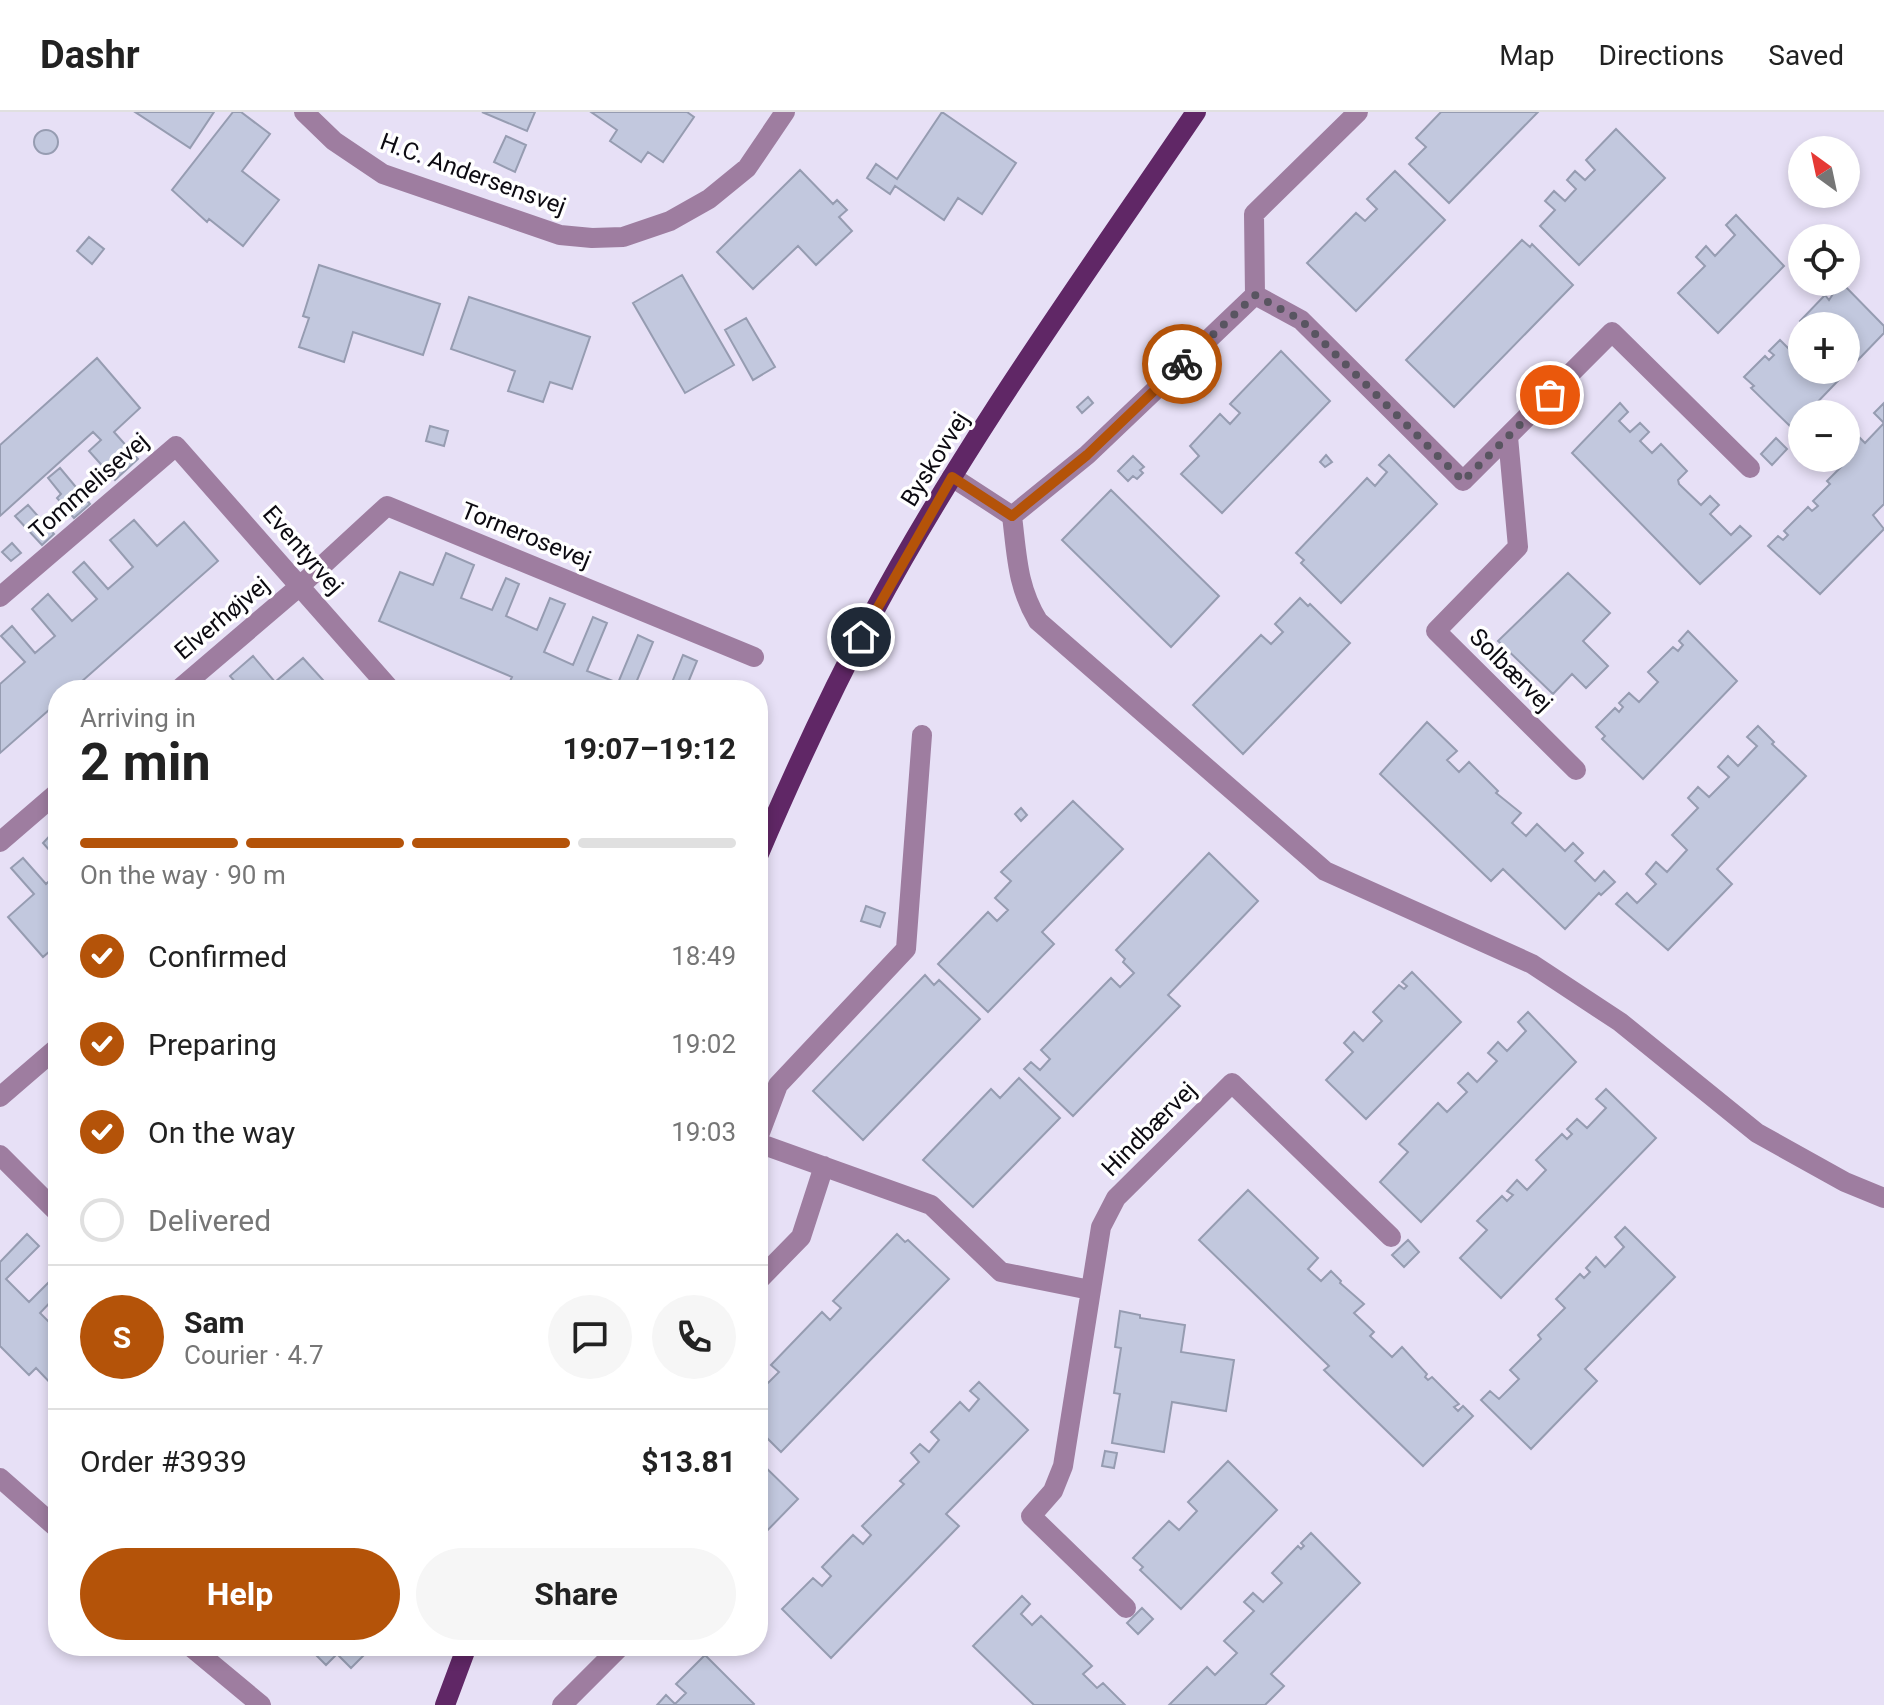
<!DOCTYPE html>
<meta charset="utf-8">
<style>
body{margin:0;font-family:Roboto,sans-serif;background:#f6f6f6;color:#222;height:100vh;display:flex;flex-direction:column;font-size:30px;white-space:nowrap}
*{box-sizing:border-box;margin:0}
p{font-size:26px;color:#767676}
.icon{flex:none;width:44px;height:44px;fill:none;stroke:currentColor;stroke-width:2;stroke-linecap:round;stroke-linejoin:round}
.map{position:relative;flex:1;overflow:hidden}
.details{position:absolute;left:48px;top:568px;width:720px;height:976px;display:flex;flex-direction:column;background:#fff;border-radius:32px;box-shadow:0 4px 12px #0003}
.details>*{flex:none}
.needle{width:52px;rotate:327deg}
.buttons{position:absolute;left:1788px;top:24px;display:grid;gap:16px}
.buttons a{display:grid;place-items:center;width:72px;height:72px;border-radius:50%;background:#fff;box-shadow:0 4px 12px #0003;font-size:40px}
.pin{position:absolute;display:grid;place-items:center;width:68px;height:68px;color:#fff;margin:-34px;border:4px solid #fff;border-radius:50%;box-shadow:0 2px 8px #0007}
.courier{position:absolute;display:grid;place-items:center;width:80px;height:80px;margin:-40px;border:6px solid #b45309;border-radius:50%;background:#fff;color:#222;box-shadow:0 2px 10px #0007}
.headline em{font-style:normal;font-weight:700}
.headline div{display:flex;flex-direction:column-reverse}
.headline{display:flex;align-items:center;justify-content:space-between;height:136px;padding:0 32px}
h1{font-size:52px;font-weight:700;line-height:60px}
.bar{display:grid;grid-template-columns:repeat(4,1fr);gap:12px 8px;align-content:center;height:96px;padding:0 32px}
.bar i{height:10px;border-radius:6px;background:#e0e0e0}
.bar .on{background:#b45309}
.bar p{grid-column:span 4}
.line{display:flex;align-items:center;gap:20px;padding:0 32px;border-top:2px solid #e0e0e0}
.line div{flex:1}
.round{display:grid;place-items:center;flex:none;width:84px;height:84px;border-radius:42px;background:#f6f6f6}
ol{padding:0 32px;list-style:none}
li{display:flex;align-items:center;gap:24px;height:88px}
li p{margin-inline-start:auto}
li .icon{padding:8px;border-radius:50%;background:#b45309;color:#fff;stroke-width:4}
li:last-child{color:#767676}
li i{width:44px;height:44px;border:4px solid #e0e0e0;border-radius:50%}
.primary-button{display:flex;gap:16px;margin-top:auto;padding:16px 32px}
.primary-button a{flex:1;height:92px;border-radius:48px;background:#b45309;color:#fff;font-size:32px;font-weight:700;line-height:92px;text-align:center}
.primary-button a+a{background:#f6f6f6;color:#222}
header{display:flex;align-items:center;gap:48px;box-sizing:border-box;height:112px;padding:0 40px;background:#fff;border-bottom:2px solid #e0e0e0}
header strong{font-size:38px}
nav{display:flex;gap:44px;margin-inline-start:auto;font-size:28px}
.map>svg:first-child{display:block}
.building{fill:#c2c8de;stroke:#969cb1;stroke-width:2}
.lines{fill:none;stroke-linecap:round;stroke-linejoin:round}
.minor{stroke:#9e7da0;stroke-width:20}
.major{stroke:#602766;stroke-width:20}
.done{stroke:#595561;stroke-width:8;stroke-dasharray:0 14.4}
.route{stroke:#b45309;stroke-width:10}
.labels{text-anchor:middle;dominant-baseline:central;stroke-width:7;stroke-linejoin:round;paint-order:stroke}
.street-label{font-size:24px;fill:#0c0a11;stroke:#fff}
</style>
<header>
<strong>Dashr</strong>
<nav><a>Map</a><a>Directions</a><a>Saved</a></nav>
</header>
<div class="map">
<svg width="1884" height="1593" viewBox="0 0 1884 1593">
<rect width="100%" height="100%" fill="#e7e0f6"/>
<path class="building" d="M135,0H214L190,36Z
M233,0H241L270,22L242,59L279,88L243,134L209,107L207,110L172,78Z
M482,0H535L527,19Z
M591,0H687L694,5L663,50L648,40L641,50L610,29L617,18Z
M942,0L1016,51L982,102L958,86L944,108L895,74L890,82L867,66L876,52L897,67Z
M1441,0H1538L1449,91L1409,52L1426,35L1416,26Z
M1616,17L1665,66L1579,153L1540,114L1555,98L1545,89L1554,79L1565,89L1576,77L1567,68L1575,59L1585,68L1595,58L1586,48Z
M34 30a12 12 0 1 1 24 0a12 12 0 1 1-24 0Z
M506,24L526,33L515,60L494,50Z
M800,58L833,92L837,88L847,98L839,105L852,119L816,153L798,134L753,177L717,140Z
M1395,59L1445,108L1356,199L1307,151L1356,101L1365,109L1377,97L1367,87Z
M1736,103L1784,154L1718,221L1678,181L1705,154L1696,145L1706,134L1715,144L1735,123L1726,113Z
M89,125L104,137L92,152L77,139Z
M1522,128L1530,135L1532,132L1573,173L1454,295L1406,248Z
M319,153L440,192L423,243L353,220L344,250L299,235L309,206L303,204Z
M682,163L734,253L685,281L633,191Z
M1836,170H1841L1884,214V221L1806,302H1802V306L1792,316L1751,276L1754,274L1744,265L1765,244L1769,248L1774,243L1769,239L1780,228L1789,237L1802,224V258H1846V214H1804L1800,209L1825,183L1829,188L1833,182L1829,178Z
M469,185L590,225L572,277L550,270L543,290L508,279L515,259L451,237Z
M746,206L775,255L753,268L725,218Z
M1281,239L1330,289L1222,401L1181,362L1199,344L1190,334L1220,302L1230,312L1240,301L1230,292Z
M97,246L140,296L114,320L138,347L115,368L89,339L101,328L93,320L0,404V333Z
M1088,285L1093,291L1082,301L1077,295Z
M1620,291L1628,300L1619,309L1630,320L1640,311L1649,320L1640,329L1652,341L1661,332L1687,359L1678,368L1679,372L1701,393L1710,384L1719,393L1710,402L1731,423L1740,414L1751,424L1700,472L1572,341Z
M1884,291V311L1874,301Z
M1884,311V392L1873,403L1884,417L1820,482L1768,434L1778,424L1783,428L1788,423L1784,419L1808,395L1812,399L1818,394L1813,389L1830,372L1827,369L1854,342L1846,330L1855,321L1865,331Z
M430,314L448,319L444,334L426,329Z
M1776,326L1787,337L1772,353L1761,342Z
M1326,343L1332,350L1325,355L1320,350Z
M1389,343L1437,392L1341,491L1301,451L1304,448L1296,441L1367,366L1375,374L1387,360L1379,353Z
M1133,344L1144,355L1140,358L1143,361L1137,367L1133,364L1128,369L1118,359Z
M60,356L90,392L74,406L57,386L61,382L48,366Z
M1111,378L1219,484L1171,535L1062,428Z
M28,393L54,422L42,433L15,404Z
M134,408L157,434L184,410L218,449L72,578H58V590L0,641V572L25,550L1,524L12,514L35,541L55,524L32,497L48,482L72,509L97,487L73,460L84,450L108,477L133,455L110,428Z
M12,431L21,441L11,449L2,440Z
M446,441L474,453L461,486L492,498L506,466L519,472L506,504L537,518L550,486L565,492L544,540L573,553L593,505L607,511L587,559L618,571L638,523L653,530L633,578H506L512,565L379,509L400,460L433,473Z
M1568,461L1610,501L1583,529L1608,554L1586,576L1572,562L1553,582L1498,529Z
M1300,486L1308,494L1310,492L1350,531L1243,642L1193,593L1261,523L1271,532L1283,520L1275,512Z
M1688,519L1737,569L1643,667L1602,627L1605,624L1596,615L1615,596L1619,600L1623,595L1619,591L1629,581L1639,590L1658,570L1648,560L1673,535L1678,539L1683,533L1679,529Z
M683,543L697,549L685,578H669Z
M253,544L275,570L303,546L332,578H242L230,564Z
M1427,610L1457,639L1447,648L1459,660L1469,650L1498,679L1496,681L1521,701L1512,711L1526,724L1537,712L1565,739L1573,731L1583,741L1575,749L1595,769L1604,759L1615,770L1601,783L1599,781L1565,817L1503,757L1491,769L1380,662Z
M1758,614L1774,630L1772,632L1806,664L1717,757L1732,772L1668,838L1616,792L1627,781L1637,791L1656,772L1646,762L1656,750L1667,760L1687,738L1672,723L1698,696L1688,686L1698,675L1709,685L1729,665L1718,655L1728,644L1738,654L1757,634L1747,625Z
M1073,689L1123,737L1042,820L1054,832L988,900L938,852L988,800L997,809L1008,798L995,786L1011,769L1001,760Z
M1021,696L1027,703L1021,709L1015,702Z
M58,715V748L43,731Z
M1209,741L1258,789L1168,883L1180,894L1073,1004L1024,957L1031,950L1040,958L1050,947L1041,938L1111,866L1120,875L1134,861L1123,850L1125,847L1116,838Z
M23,746L46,772L58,761V832L43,845L8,805L34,782L11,756Z
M866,794L885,801L880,815L861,809Z
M1412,860L1461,910L1366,1007L1326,968L1353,940L1344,931L1354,920L1363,929L1382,909L1373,900L1399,873L1404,877L1407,874L1402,870Z
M925,863L934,873L939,868L980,907L863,1028L813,979Z
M1528,900L1576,950L1421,1110L1380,1070L1408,1040L1399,1032L1438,991L1447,1000L1467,980L1458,971L1468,961L1477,970L1497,949L1488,941L1498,930L1507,939L1526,919L1518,910Z
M1019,966L1060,1006L973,1095L923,1048L991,977L1000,986Z
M1606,977L1656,1026L1501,1186L1460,1146L1487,1118L1477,1109L1502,1084L1507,1089L1513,1083L1507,1079L1517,1068L1527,1078L1546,1058L1536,1048L1562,1022L1567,1027L1572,1022L1567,1017L1577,1007L1587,1016L1606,996L1596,987Z
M1248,1078L1318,1146L1308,1157L1321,1169L1331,1159L1341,1169L1340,1171L1364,1192L1354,1201L1374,1220L1370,1224L1392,1245L1402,1235L1427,1262L1425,1265L1428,1268L1432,1265L1459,1292L1454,1295L1458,1299L1463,1294L1473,1304L1423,1354L1324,1258L1329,1254L1199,1128Z
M1625,1115L1675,1165L1585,1257L1597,1269L1531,1337L1481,1288L1490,1279L1499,1287L1519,1267L1510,1258L1541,1227L1538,1223L1565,1196L1556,1187L1580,1162L1584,1166L1590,1160L1586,1156L1596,1145L1605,1155L1624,1135L1615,1125Z
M27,1122L39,1134L6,1167L29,1190L58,1161V1182L40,1201L58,1219V1279L36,1256L29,1263L0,1234V1150Z
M897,1122L905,1130L908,1128L949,1167L781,1340L758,1317V1266L760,1264L768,1271L779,1260L771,1253L822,1200L830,1208L841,1196L833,1189Z
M1408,1128L1419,1140L1404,1155L1392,1143Z
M1120,1199L1140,1203V1206L1185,1213L1181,1240L1234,1248L1226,1299L1172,1290L1164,1340L1112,1331L1120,1282L1114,1281L1121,1236L1115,1235Z
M979,1270L1028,1318L946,1402L959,1414L831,1546L782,1497L813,1466L822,1474L831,1464L822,1455L853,1423L863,1432L871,1423L862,1414L904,1372L900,1369L919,1350L911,1341L920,1332L929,1340L939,1328L931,1320L960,1290L969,1299L979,1287L970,1279Z
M1105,1339L1117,1341L1114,1356L1102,1354Z
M758,1348L798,1387L758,1428Z
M1228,1349L1277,1398L1181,1497L1140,1458L1143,1455L1133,1446L1169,1409L1179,1418L1197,1399L1188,1390Z
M1311,1421L1360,1471L1271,1562L1284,1574L1265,1593H1169L1207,1555L1215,1563L1237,1541L1224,1529L1254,1499L1244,1490L1253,1481L1263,1490L1282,1471L1272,1461L1298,1434L1301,1437L1304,1434L1301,1431Z
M1022,1484L1030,1492L1021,1502L1032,1513L1041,1504L1092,1554L1083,1562L1097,1576L1103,1571L1125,1593H1034L973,1534Z
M1142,1496L1153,1507L1138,1522L1127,1511Z
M307,1534H373L351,1556L337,1542L326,1553Z
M705,1543L754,1592L753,1593H657L666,1583L675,1592L686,1581L676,1572Z"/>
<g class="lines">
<path class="minor" d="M304,0L334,29L383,62L560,123L592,126L623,125L670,109L709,87L747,56L785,0
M1255,183L1301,208L1463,369L1612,220L1750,356
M1508,325L1518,435L1436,519L1576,658
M952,365L1012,404L1087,343L1255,183L1254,102L1358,0
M1012,404C1017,444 1017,474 1038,509L1325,759L1532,852L1620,910L1757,1021L1845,1070L1884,1086
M0,485L176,334L391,578
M178,578L300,474L387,394L754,545
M0,730L58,680
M0,985L58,935
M758,1026L778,973L906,837L922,623
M758,1031L931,1093L1001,1160L1090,1178
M0,1043L58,1101
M758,1169L801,1125L824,1054
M0,1366L58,1417
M1126,1496L1031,1404L1053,1379L1063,1354L1101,1115L1116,1086L1232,971L1391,1125
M190,1534L261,1593
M562,1593L621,1534"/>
<path class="major" d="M758,744C793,662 830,582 872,503C966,328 1084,165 1196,0
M445,1593L467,1534"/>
</g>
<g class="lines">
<path class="done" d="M1182,252L1255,183L1301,208L1463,369L1550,283"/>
<path class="route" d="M861,525L952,365L1012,404L1087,343L1182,252"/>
</g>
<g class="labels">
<g class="street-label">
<text transform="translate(473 62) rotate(20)">H.C. Andersensvej</text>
<text transform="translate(935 347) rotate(-58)">Byskovvej</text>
<text transform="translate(89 374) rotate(-41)">Tommelisevej</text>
<text transform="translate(526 423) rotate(22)">Tornerosevej</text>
<text transform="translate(303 438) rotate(49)">Eventyrvej</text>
<text transform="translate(222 506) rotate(-40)">Elverhøjvej</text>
<text transform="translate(1511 558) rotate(45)">Solbærvej</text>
<text transform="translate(1149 1017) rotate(-45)">Hindbærvej</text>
</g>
</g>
</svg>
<div class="buttons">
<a><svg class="needle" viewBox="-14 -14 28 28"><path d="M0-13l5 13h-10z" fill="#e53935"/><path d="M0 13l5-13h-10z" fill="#767676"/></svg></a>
<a><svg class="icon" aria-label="locate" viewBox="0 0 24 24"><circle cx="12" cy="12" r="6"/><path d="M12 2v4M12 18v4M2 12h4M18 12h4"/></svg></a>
<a>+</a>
<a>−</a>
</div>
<div class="pin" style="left:1550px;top:283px;background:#ea580c"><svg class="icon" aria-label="bag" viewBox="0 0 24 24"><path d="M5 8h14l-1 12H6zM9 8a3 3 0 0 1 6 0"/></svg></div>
<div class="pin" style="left:861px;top:525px;background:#1f2937"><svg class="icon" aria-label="home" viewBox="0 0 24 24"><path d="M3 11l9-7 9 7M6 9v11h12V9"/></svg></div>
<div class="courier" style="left:1182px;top:252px"><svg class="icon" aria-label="bike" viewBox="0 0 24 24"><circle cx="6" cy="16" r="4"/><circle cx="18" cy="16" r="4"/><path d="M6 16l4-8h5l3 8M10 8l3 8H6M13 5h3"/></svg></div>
<section class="details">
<div class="headline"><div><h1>2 min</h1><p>Arriving in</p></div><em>19:07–19:12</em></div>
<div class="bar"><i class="on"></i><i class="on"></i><i class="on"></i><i></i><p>On the way · 90 m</p></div>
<ol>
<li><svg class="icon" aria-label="check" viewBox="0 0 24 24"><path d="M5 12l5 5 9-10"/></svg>Confirmed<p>18:49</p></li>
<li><svg class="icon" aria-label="check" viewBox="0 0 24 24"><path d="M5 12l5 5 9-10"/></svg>Preparing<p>19:02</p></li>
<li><svg class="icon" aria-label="check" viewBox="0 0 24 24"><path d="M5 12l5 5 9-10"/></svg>On the way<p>19:03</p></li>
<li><i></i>Delivered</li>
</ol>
<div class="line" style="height:144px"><b class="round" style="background:#b45309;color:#fff">S</b><div><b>Sam</b><p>Courier · 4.7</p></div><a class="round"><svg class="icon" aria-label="chat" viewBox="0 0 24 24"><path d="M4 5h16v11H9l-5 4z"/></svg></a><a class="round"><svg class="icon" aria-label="phone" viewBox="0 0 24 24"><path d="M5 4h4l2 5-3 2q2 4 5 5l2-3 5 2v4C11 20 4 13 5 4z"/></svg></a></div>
<div class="line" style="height:104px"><div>Order #3939</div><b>$13.81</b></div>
<div class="primary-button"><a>Help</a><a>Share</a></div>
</section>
</div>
